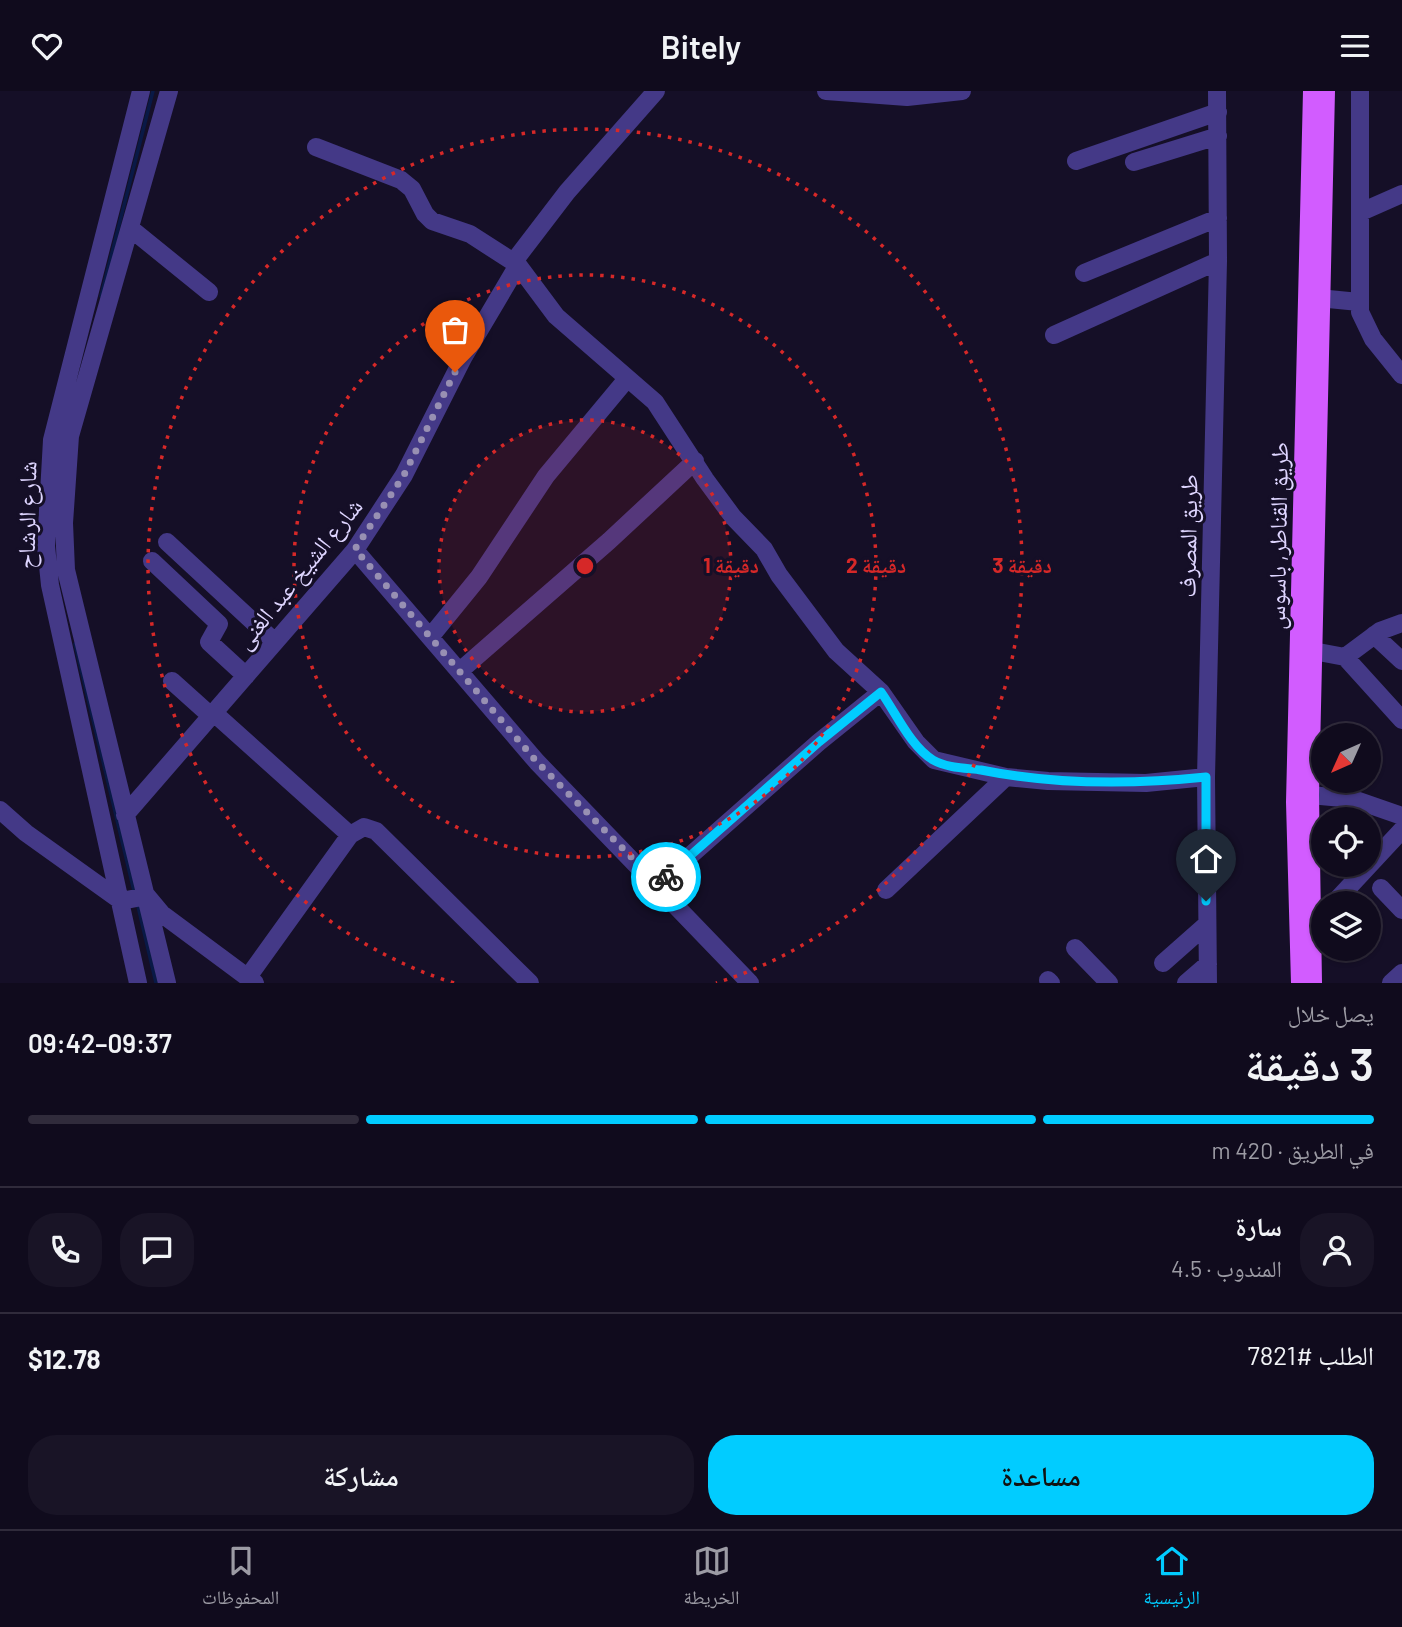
<!DOCTYPE html>
<html lang="ar">
<meta charset="utf-8">
<style>
body{margin:0;font-family:Barlow,"Noto Naskh Arabic",sans-serif;background:#191426;color:#f1f3f6;direction:rtl;height:100vh;display:flex;flex-direction:column;font-size:26px;white-space:nowrap}
*{box-sizing:border-box;margin:0}
p{font-size:23px;color:#9c9ba4}
.icon{flex:none;width:38px;height:38px;fill:none;stroke:currentColor;stroke-width:2;stroke-linecap:round;stroke-linejoin:round}
.map{position:relative;height:892px;overflow:hidden;direction:ltr}
.details{display:flex;flex-direction:column;background:#100b1d;flex:1}
.details>*{flex:none}
.needle{width:46px;rotate:225deg}
.buttons{position:absolute;left:1311px;top:632px;display:grid;gap:14px}
.buttons a{display:grid;place-items:center;width:70px;height:70px;border-radius:50%;background:#100b1d;box-shadow:0 2px 5px #0004,0 0 0 2px #302b3b;font-size:35px}
.pin{position:absolute;display:grid;place-items:center;width:60px;height:60px;color:#fff;margin:-72px -30px;border-radius:50% 50% 50% 0;rotate:-45deg;box-shadow:0 0 7px #0007}
.pin .icon{rotate:45deg}
.courier{position:absolute;display:grid;place-items:center;width:70px;height:70px;margin:-35px;border:5px solid #01ccff;border-radius:50%;background:#fff;color:#222;box-shadow:0 2px 9px #0007}
.head em{font-style:normal;font-weight:600}
.head div{display:flex;flex-direction:column-reverse}
.head{display:flex;align-items:center;justify-content:space-between;height:119px;padding:0 28px}
h1{font-size:46px;font-weight:600;line-height:52px}
.bar{display:grid;grid-template-columns:repeat(4,1fr);gap:10px 7px;align-content:center;height:84px;padding:0 28px}
.bar i{height:9px;border-radius:5px;background:#302b3b}
.bar .selected{background:#01ccff}
.bar p{grid-column:span 4}
.line{display:flex;align-items:center;gap:18px;padding:0 28px;border-top:2px solid #302b3b}
.line div{flex:1}
.round{display:grid;place-items:center;flex:none;width:74px;height:74px;border-radius:28px;background:#191426}
.primary-button{display:flex;gap:14px;margin-top:auto;padding:14px 28px}
.primary-button a{flex:1;height:80px;border-radius:28px;background:#01ccff;color:#111;font-size:28px;font-weight:600;line-height:80px;text-align:center}
.primary-button a+a{background:#191426;color:#f1f3f6}
header{display:flex;justify-content:space-between;align-items:center;height:91px;padding:0 28px;background:#100b1d;font-size:32px;font-weight:600}
.tabs{display:flex;justify-content:space-around;align-items:center;height:98px;border-top:2px solid #302b3b;background:#100b1d;font-size:19px;color:#9c9ba4}
.tabs a{display:grid;justify-items:center;gap:4px}
.tabs .selected{color:#01ccff}
.map>svg:first-child{display:block}
.lines{fill:none;stroke-linecap:round;stroke-linejoin:round}
.stream{stroke:#091946;stroke-width:3.5}
.minor{stroke:#443987;stroke-width:18}
.major{stroke:#d25cff;stroke-width:18}
.done{stroke:#9890b3;stroke-width:7;stroke-dasharray:0 12.6}
.route{stroke:#01ccff;stroke-width:9}
.ring{fill:none;stroke:#d62828;stroke-width:3.5;stroke-dasharray:3.5 7}
.labels{text-anchor:middle;dominant-baseline:central;stroke-width:6;stroke-linejoin:round;paint-order:stroke}
.street-label{font-size:24px;fill:#ded5ff;stroke:#150f27}
.centre{fill:#d62828;stroke:#150f27;stroke-width:3.5}
.ring-label{font-size:21px;text-anchor:middle;font-weight:bold;fill:#d62828;stroke:#150f27;stroke-width:6;stroke-linejoin:round;paint-order:stroke}
</style>
<header><svg class="icon" aria-label="menu" viewBox="0 0 24 24"><path d="M4 6h16M4 12h16M4 18h16"/></svg>Bitely<svg class="icon" aria-label="heart" viewBox="0 0 24 24"><path d="M12 20l-8-8c-3-5 5-10 8-4 3-6 11-1 8 4z"/></svg></header>
<div class="map">
<svg width="1402" height="892" viewBox="0 0 1402 892">
<rect width="100%" height="100%" fill="#150f27"/>
<g class="lines">
<path class="stream" d="M101,205L153,0
M75,553L134,800
M137,811L156,892"/>
<path class="minor" d="M826,0L907,6L962,0
M1360,0V221L1373,248L1402,284
M316,56L401,89L412,98L425,123L432,130L470,143L518,174L556,225L655,311L705,388L733,426L764,458L779,484L836,560L881,601L916,651L934,669L1006,686L1048,690L1146,692L1206,686
M1076,70L1218,21
M1134,71L1218,45
M1361,121L1402,103
M130,137L209,201
M518,174L515,169L567,101L656,0
M1084,182L1218,127
M1308,206L1359,211
M1054,244L1218,170
M167,451L275,551
M355,459L537,671L750,892
M152,470L219,533L209,551L246,585
M1374,544L1402,570
M431,545L479,486L546,385L626,289
M1313,560L1345,566L1380,540L1402,532
M1345,566L1402,629
M461,579L609,450L695,370
M172,590L211,625
M214,622L350,744
M1310,704L1353,708L1402,725
M0,719L26,742L121,810L147,805L162,823L255,892
M125,724L355,459L404,384L463,267L518,174
M658,793L819,651L881,601
M1381,797L1402,819
M886,799L1006,686
M1334,812L1402,739
M1075,857L1109,892
M1163,872L1206,834
M248,886L350,744L364,736L376,740L530,892
M1048,889L1051,892
M138,892L50,494L46,455L52,349L141,0
M167,892L66,479L64,432L70,345L169,0
M1186,892L1208,873
M1208,892L1206,686L1218,170L1217,0
M1391,892L1402,882"/>
<path class="major" d="M1300,892L1295,711L1312,0
M1313,892L1310,704L1326,0"/>
</g>
<g class="lines">
<path class="done" d="M455,281L404,384L355,458L537,671L658,793L666,786"/>
<path class="route" d="M666,786L819,651L881,601C896,622 911,656 933,669C947,677 966,677 981,679C1056,694 1129,694 1206,686V810"/>
</g>
<circle cx="585" cy="475" r="146" fill="#d62828" fill-opacity=".12"/>
<g class="ring">
<circle cx="585" cy="475" r="146"/>
<circle cx="585" cy="475" r="291"/>
<path d="M454 892A437 437 0 1 1 716 892"/>
</g>
<g class="labels">
<g class="street-label">
<text transform="translate(26 424) rotate(-89)">شارع الرشاح</text>
<text transform="translate(1187 445) rotate(-89)">طريق المصرف</text>
<text transform="translate(1277 445) rotate(-89)">طريق القناطر, باسوس</text>
<text transform="translate(298 482) rotate(-51)">شارع الشيخ عبد الغنى</text>
</g>
</g>
<circle cx="585" cy="475" r="10" class="centre"/>
<g class="ring-label">
<text x="731" y="482">1 دقيقة</text>
<text x="876" y="482">2 دقيقة</text>
<text x="1022" y="482">3 دقيقة</text>
</g>
</svg>
<div class="buttons">
<a><svg class="needle" viewBox="-14 -14 28 28"><path d="M0-13l5 13h-10z" fill="#e53935"/><path d="M0 13l5-13h-10z" fill="#9c9ba4"/></svg></a>
<a><svg class="icon" aria-label="locate" viewBox="0 0 24 24"><circle cx="12" cy="12" r="6"/><path d="M12 2v4M12 18v4M2 12h4M18 12h4"/></svg></a>
<a><svg class="icon" aria-label="layers" viewBox="0 0 24 24"><path d="M12 4l9 5-9 5-9-5zM3 14l9 5 9-5"/></svg></a>
</div>
<div class="pin" style="left:455px;top:281px;background:#ea580c"><svg class="icon" aria-label="bag" viewBox="0 0 24 24"><path d="M5 8h14l-1 12H6zM9 8a3 3 0 0 1 6 0"/></svg></div>
<div class="pin" style="left:1206px;top:810px;background:#1f2937"><svg class="icon" aria-label="home" viewBox="0 0 24 24"><path d="M3 11l9-7 9 7M6 9v11h12V9"/></svg></div>
<div class="courier" style="left:666px;top:786px"><svg class="icon" aria-label="bike" viewBox="0 0 24 24"><circle cx="6" cy="16" r="4"/><circle cx="18" cy="16" r="4"/><path d="M6 16l4-8h5l3 8M10 8l3 8H6M13 5h3"/></svg></div>
</div>
<section class="details">
<div class="head"><div><h1>3 دقيقة</h1><p>يصل خلال</p></div><em>09:37–09:42</em></div>
<div class="bar"><i class="selected"></i><i class="selected"></i><i class="selected"></i><i></i><p>في الطريق · 420 m</p></div>
<div class="line" style="height:126px"><a class="round"><svg class="icon" aria-label="person" viewBox="0 0 24 24"><circle cx="12" cy="8" r="4"/><path d="M4 21q1-7 8-7t8 7"/></svg></a><div><b>سارة</b><p>المندوب · 4.5</p></div><a class="round"><svg class="icon" aria-label="chat" viewBox="0 0 24 24"><path d="M4 5h16v11H9l-5 4z"/></svg></a><a class="round"><svg class="icon" aria-label="phone" viewBox="0 0 24 24"><path d="M5 4h4l2 5-3 2q2 4 5 5l2-3 5 2v4C11 20 4 13 5 4z"/></svg></a></div>
<div class="line" style="height:91px"><div>الطلب #7821</div><b>$12.78</b></div>
<div class="primary-button"><a>مساعدة</a><a>مشاركة</a></div>
</section>
<nav class="tabs">
<a class="selected"><svg class="icon" aria-label="home" viewBox="0 0 24 24"><path d="M3 11l9-7 9 7M6 9v11h12V9"/></svg>الرئيسية</a>
<a><svg class="icon" aria-label="map" viewBox="0 0 24 24"><path d="M3 6l6-2 6 2 6-2v14l-6 2-6-2-6 2zM9 4v14M15 6v14"/></svg>الخريطة</a>
<a><svg class="icon" aria-label="saved" viewBox="0 0 24 24"><path d="M7 4h10v16l-5-4-5 4z"/></svg>المحفوظات</a>
</nav>
